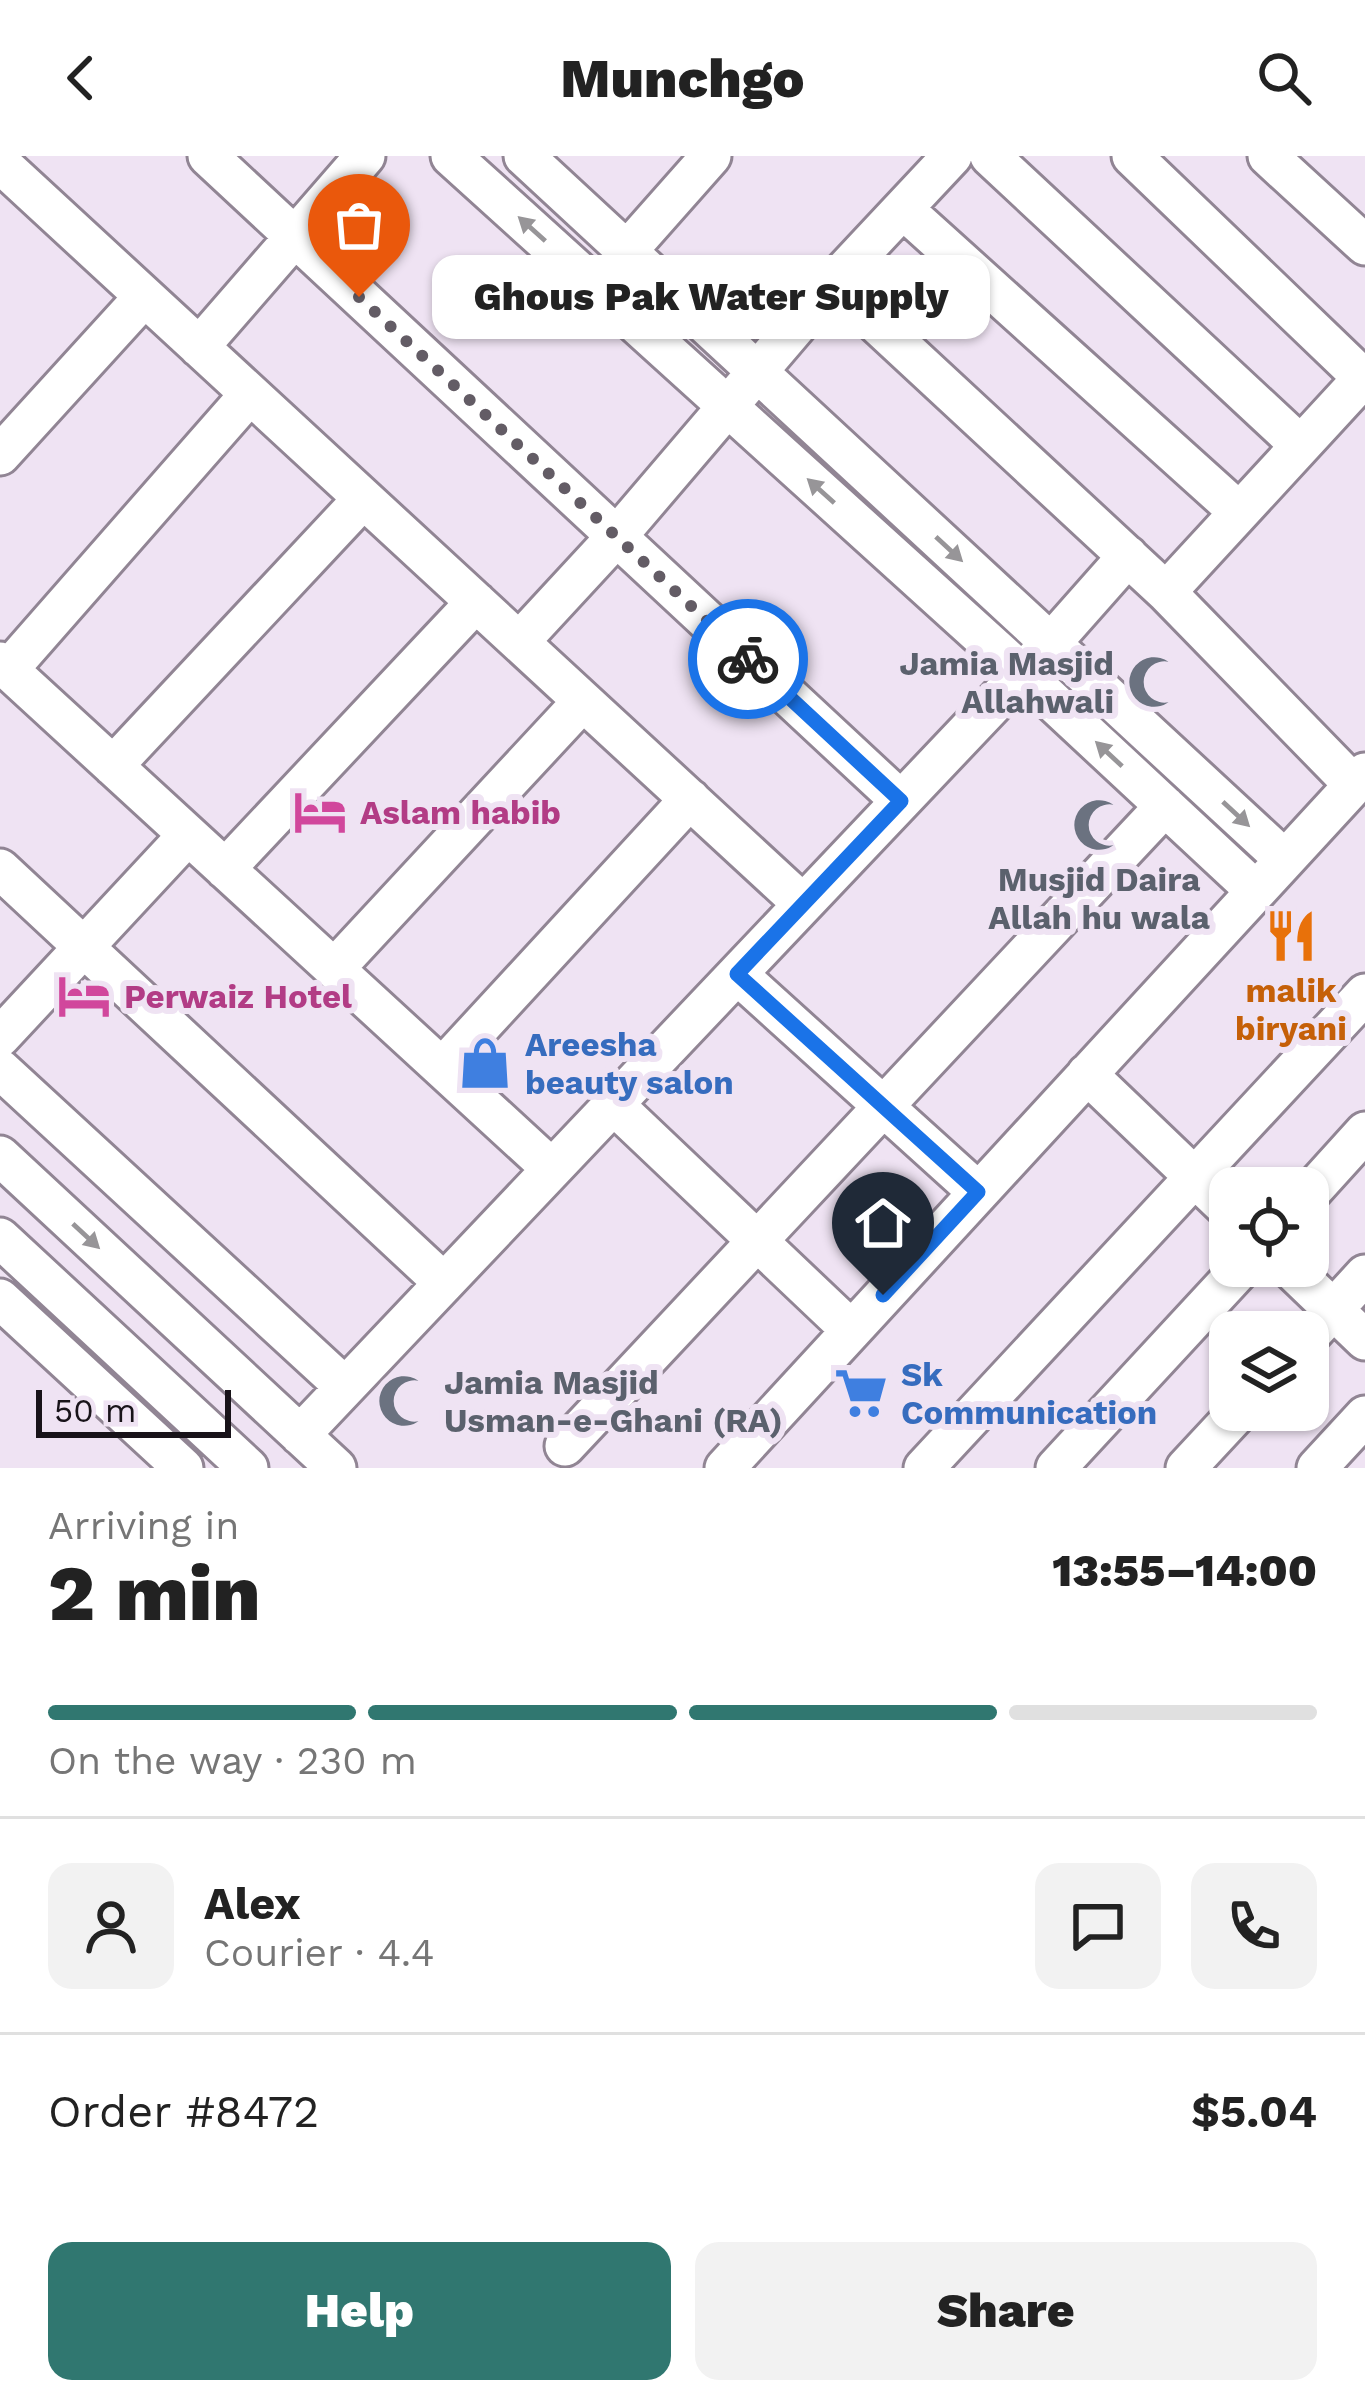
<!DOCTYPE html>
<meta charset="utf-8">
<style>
body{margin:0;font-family:"Work Sans",sans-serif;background:#f2f2f2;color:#222;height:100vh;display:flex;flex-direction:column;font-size:45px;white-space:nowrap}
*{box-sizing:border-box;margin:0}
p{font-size:39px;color:#767676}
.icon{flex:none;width:66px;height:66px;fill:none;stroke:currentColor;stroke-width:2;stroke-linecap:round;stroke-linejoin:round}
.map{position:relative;height:1312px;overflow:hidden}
.panel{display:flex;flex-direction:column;background:#fff;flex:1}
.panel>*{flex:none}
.fabs{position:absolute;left:1209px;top:1011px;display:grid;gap:24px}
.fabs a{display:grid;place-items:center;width:120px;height:120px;border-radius:24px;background:#fff;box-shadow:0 3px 9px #0004;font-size:60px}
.scale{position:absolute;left:36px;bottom:30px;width:195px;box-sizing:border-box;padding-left:12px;border:6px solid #181319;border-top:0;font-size:33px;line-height:42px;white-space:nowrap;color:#181319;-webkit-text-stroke:9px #efe3f3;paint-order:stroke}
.pin{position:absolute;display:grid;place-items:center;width:102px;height:102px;color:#fff;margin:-123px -51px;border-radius:50% 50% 50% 0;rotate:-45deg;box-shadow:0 0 12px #0007}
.pin .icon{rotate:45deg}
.courier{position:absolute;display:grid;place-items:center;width:120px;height:120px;margin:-60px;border:9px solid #1a73e8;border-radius:50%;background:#fff;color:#222;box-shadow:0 3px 15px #0007}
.bubble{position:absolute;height:84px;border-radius:24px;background:#fff;box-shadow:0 3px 9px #0004;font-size:39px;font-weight:800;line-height:84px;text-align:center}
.summary em{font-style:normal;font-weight:800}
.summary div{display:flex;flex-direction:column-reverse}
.summary{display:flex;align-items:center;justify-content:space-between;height:204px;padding:0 48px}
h1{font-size:78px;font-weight:800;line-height:90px}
.bar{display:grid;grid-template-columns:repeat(4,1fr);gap:18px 12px;align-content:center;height:144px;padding:0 48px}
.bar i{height:15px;border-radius:9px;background:#e0e0e0}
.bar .active{background:#307770}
.bar p{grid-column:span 4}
.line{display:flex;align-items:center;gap:30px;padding:0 48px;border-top:3px solid #e0e0e0}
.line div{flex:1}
.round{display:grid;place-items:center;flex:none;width:126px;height:126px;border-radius:24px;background:#f2f2f2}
.cta{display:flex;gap:24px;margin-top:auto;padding:24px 48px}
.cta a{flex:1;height:138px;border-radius:24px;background:#307770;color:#fff;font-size:48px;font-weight:800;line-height:138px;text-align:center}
.cta a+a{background:#f2f2f2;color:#222}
header{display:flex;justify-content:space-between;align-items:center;height:156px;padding:0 48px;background:#fff;font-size:54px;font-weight:800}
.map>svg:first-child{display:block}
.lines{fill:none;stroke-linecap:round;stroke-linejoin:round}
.minor-casing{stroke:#918594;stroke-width:45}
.minor{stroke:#fff;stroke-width:39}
.oneway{fill:#979598}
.done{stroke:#635c65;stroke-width:12;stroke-dasharray:0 21.6}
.route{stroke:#1a73e8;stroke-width:15}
.labels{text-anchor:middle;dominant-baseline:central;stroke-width:12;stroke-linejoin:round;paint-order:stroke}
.worship-label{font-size:33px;font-weight:bold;fill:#5b616d;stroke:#efe3f3;text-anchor:end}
.hotel-label{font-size:33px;font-weight:bold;fill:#b23c85;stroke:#efe3f3;text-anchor:start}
.food-label{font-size:33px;font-weight:bold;fill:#c56008;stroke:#efe3f3}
.shop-label{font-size:33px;font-weight:bold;fill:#366cbe;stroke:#efe3f3;text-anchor:start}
</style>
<header><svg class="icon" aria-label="back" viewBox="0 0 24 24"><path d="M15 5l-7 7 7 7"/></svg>Munchgo<svg class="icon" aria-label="search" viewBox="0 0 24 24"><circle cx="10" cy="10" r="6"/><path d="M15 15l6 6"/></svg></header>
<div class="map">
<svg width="1365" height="1312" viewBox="0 0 1365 1312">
<rect width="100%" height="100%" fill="#efe3f3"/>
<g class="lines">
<g class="minor-casing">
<path id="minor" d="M208,0L901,645
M451,0L1022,517L1256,735
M524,0L1285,704
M990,0L1300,289
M1132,0L1363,222
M1268,0L1365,89
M0,7L803,748
M903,53L1239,356
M627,95L711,0
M833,127L1166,436L1365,220
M199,191L365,0
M0,299L144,141
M1166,436L1354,629
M519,486L617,380L833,127L952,0
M0,506L552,1013
M8,514L250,238
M113,610L363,343
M0,713L444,1127
M225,713L476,446
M334,813L583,545
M737,818L978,1036
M0,881L188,679
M442,912L690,643
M0,913L345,1231
M1087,918L1230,1055
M613,948L851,1174
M0,1000L336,1312
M1308,1039L1365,976
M0,1082L248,1312
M1288,1110L1365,1184
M0,1143L183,1312
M1308,1181L1365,1119
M300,1279L1051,487L1128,400
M565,1290L1165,650
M725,1312L1365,617
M924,1312L1365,838
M1056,1312L1243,1110
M1186,1312L1240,1254
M1317,1312L1365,1260"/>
</g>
<use href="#minor" class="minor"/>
</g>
<defs><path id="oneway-solid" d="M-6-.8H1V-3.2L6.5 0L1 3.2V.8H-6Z" transform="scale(3)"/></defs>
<g class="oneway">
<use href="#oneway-solid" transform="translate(532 73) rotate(-138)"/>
<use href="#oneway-solid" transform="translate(821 335) rotate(-138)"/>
<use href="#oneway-solid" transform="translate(949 393) rotate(43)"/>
<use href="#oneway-solid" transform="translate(1109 598) rotate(-137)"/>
<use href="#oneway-solid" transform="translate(1236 658) rotate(43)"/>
<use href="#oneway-solid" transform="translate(86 1080) rotate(43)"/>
</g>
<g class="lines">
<path class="done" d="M359,141L748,503"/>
<path class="route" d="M748,503L901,645L737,818L978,1036L883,1139"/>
</g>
<defs>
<g id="mosque-bare" transform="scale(4.14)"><path d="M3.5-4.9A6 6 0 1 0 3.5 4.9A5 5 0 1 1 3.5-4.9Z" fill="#6b7280" stroke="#efe3f3" stroke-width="2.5" paint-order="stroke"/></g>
<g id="hotel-bare" transform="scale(4.14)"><path d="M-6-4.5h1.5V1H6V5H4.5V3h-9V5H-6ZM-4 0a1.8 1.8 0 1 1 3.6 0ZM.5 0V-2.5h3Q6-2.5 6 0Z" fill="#d1479c" stroke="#efe3f3" stroke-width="2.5" paint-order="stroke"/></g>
<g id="restaurant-bare" transform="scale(4.14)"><path d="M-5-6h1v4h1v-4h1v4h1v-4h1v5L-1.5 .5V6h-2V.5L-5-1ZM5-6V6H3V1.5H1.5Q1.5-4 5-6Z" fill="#e8710a" stroke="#efe3f3" stroke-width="2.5" paint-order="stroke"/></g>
<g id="shop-bare" transform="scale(4.14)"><path d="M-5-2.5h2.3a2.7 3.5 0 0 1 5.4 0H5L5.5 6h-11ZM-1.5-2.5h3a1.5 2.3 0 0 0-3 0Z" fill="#3f7fe0" stroke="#efe3f3" stroke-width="2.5" paint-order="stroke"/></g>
<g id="supermarket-bare" transform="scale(4.14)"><path d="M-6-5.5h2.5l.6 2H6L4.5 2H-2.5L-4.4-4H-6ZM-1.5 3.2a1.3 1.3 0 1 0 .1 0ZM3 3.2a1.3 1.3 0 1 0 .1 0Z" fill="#3f7fe0" stroke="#efe3f3" stroke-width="2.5" paint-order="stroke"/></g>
</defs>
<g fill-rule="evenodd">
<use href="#mosque-bare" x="1154" y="526"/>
<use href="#hotel-bare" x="320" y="656"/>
<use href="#mosque-bare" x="1099" y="669"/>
<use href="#restaurant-bare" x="1291" y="780"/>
<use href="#hotel-bare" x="84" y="840"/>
<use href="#shop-bare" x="485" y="907"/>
<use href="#supermarket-bare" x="861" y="1237"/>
<use href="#mosque-bare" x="404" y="1245"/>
</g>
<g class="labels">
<g class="worship-label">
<text x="1114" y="507">Jamia Masjid<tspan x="1114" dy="38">Allahwali</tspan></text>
<text x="1099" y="723" text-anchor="middle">Musjid Daira<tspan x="1099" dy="38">Allah hu wala</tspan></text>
<text x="444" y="1226" text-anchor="start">Jamia Masjid<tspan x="444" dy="38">Usman-e-Ghani (RA)</tspan></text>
</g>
<g class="hotel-label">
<text x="360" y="656">Aslam habib</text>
<text x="124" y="840">Perwaiz Hotel</text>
</g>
<g class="food-label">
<text x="1291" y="834">malik<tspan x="1291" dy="38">biryani</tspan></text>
</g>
<g class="shop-label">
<text x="525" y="888">Areesha<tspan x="525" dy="38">beauty salon</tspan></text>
<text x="901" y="1218">Sk<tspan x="901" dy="38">Communication</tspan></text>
</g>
</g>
</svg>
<div class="fabs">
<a><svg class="icon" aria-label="locate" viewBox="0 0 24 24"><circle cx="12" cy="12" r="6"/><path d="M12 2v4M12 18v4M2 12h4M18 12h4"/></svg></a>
<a><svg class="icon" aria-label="layers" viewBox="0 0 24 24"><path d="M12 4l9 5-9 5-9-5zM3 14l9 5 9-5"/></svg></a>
</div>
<div class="scale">50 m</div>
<div class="pin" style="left:359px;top:141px;background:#ea580c"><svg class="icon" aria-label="bag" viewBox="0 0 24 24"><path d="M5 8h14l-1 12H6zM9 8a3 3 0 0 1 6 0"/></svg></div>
<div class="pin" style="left:883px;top:1139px;background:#1f2937"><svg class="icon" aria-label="home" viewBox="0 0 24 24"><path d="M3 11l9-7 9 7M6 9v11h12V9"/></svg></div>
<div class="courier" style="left:748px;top:503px"><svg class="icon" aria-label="bike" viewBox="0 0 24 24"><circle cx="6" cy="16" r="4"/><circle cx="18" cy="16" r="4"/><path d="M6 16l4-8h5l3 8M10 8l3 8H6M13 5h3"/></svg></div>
<div class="bubble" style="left:432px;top:99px;width:558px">Ghous Pak Water Supply</div>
</div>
<section class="panel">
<div class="summary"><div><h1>2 min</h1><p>Arriving in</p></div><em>13:55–14:00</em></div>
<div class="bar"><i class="active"></i><i class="active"></i><i class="active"></i><i></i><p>On the way · 230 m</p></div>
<div class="line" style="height:216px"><a class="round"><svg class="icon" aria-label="person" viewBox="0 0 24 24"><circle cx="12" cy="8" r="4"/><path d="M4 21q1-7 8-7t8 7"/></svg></a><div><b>Alex</b><p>Courier · 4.4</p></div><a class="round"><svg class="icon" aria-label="chat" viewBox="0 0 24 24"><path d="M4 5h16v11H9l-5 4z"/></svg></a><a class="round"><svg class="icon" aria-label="phone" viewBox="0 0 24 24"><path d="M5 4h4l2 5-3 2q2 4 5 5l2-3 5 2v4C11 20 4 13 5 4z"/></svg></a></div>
<div class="line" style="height:156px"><div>Order #8472</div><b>$5.04</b></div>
<div class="cta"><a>Help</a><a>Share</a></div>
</section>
